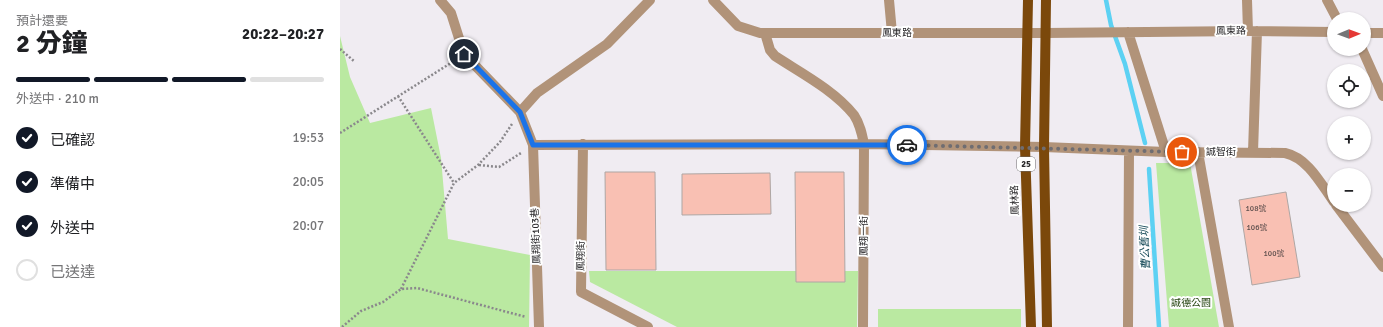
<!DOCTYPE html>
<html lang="zh-TW">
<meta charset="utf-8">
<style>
body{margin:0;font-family:Signika,"Noto Sans TC",sans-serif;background:#f2f2f2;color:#202124;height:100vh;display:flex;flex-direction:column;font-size:15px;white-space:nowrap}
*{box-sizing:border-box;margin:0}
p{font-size:13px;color:#757577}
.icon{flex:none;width:22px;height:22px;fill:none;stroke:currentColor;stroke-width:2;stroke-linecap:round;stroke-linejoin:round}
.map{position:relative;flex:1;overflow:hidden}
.sheet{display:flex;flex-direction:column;background:#fff;width:340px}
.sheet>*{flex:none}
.needle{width:26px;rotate:89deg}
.fabs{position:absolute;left:987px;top:12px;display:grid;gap:8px}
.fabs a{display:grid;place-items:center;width:44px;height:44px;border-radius:50%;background:#fff;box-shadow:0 1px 3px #0004;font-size:20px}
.pin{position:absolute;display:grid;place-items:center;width:34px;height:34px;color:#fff;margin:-17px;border:2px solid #fff;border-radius:50%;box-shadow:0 1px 4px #0007}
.courier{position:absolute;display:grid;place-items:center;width:40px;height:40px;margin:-20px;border:3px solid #1a73e8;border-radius:50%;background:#fff;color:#222;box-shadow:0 1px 5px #0007}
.head em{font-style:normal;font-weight:800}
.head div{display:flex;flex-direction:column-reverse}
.head{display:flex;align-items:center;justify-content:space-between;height:68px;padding:0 16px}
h1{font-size:26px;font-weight:800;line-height:30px}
.bar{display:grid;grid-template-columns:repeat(4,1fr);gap:6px 4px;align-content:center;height:48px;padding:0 16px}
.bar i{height:5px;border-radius:3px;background:#e0e0e0}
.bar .on{background:#111827}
.bar p{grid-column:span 4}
ol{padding:0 16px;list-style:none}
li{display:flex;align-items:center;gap:12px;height:44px}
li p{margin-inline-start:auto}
li .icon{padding:4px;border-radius:50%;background:#111827;color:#fff;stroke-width:4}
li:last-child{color:#757577}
li i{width:22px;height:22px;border:2px solid #e0e0e0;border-radius:50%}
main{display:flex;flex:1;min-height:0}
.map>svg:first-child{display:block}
.green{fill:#bae9a1}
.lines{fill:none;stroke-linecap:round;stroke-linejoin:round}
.stream{stroke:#5cd1f3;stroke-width:4.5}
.building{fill:#f9c0b3;stroke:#aea6a4}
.path{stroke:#8a888c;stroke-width:2.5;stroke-dasharray:2 2;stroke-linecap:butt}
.minor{stroke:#b19379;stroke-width:10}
.major{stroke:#7b480b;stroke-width:10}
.done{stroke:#6f6d71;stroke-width:4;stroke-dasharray:0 7.2}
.route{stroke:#1a73e8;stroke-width:5}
.labels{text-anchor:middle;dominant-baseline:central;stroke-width:4;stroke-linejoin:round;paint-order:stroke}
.number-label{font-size:8px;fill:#5e4f4d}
.shield{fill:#fff;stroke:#6a696b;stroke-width:1}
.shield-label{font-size:9px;font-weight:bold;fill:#2a292b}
.street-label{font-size:10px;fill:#2a292b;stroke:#fff}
.park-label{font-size:10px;fill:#274612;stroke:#fff}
.water-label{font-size:11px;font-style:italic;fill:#1a4d5b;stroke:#fff}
</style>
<main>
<section class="sheet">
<div class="head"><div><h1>2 分鐘</h1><p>預計還要</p></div><em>20:22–20:27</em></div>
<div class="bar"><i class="on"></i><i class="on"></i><i class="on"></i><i></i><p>外送中 · 210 m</p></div>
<ol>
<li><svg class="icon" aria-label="check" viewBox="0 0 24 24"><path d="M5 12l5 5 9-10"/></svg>已確認<p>19:53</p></li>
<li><svg class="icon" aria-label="check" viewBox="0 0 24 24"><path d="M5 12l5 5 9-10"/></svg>準備中<p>20:05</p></li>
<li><svg class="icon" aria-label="check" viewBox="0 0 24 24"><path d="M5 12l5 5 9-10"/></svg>外送中<p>20:07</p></li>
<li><i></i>已送達</li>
</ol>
</section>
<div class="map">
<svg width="1043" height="327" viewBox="0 0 1043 327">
<rect width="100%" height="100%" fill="#f0ecf2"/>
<path class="green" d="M0,36L10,77L30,123L91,108L101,158L108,239L190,255L189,327H0Z
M816,163H850L879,327H829Z
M249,271H518L517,327H337L250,282Z
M538,309H681V327H538Z"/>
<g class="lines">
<path class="stream" d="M766,0L771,25L785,64L805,143
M809,169L819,327"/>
</g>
<path class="building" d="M265,172H315L316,270H266Z
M455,172H504L505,282H456Z
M430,173L431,214L342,215V174Z
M946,192L960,277L912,285L899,200Z"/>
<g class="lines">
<path class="path" d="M0,49L15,62
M58,96L114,183
M0,133L114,61
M139,165L159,167L181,153
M61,289L114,183L138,165L160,142L172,124
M2,327L21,311L43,302L61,289L77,288L186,317"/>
<path class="minor" d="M100,0L111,13L124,54L180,112L193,145L199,327
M373,0L398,26L420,33H706L908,31L994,32
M549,0L552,33
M907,0L908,31
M987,0L997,19
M788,32L826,152
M425,33L430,50L435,56C461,73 494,90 514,115C520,124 522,134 524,144L523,327
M1024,33H1043
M1022,49L1043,96
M180,112L197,93L267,44L310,0
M243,144L241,292L308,327
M193,145L524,144L704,147L826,152L945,153C968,158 981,184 994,202
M858,152L889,327
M913,152L917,31
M996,205L1043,267
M788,327L789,151"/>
<path class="major" d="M688,0L685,147L691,327
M706,0L704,147L707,327"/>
</g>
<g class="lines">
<path class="done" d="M567,145L842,152"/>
<path class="route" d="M124,54L180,112L193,145H567"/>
</g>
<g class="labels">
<g class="number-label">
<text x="916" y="208">108號</text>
<text x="917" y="227">106號</text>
<text x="934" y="253">100號</text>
</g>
<rect class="shield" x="677" y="157" width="18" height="14" rx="3"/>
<g class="shield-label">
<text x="686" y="164">25</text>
</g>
<g class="street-label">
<text transform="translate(891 31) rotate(-1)">鳳東路</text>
<text x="557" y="33">鳳東路</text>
<text x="881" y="152">誠智街</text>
<text transform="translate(675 200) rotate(-92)">鳳林路</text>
<text transform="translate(196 236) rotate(-92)">鳳翔街103巷</text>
<text transform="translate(524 236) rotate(-90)">鳳翔一街</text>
<text transform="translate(241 256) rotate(-89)">鳳翔街</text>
</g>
<g class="park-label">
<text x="851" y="303">誠德公園</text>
</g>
<g class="water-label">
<text transform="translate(805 248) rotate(-93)">曹公舊圳</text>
</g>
</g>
</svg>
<div class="fabs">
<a><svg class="needle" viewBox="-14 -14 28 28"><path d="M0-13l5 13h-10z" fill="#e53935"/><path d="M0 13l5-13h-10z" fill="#757577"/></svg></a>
<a><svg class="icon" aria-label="locate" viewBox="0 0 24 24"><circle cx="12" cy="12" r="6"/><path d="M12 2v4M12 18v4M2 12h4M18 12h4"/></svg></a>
<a>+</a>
<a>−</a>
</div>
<div class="pin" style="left:842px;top:152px;background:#ea580c"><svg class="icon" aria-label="bag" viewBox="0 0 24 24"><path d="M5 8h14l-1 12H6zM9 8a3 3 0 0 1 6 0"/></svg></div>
<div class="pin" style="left:124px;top:54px;background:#1f2937"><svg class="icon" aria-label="home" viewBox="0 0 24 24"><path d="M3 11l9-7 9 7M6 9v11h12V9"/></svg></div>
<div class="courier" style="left:567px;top:145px"><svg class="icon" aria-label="car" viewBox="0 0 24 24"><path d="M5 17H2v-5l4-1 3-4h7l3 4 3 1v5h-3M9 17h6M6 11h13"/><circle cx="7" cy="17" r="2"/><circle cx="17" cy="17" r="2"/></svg></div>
</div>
</main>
